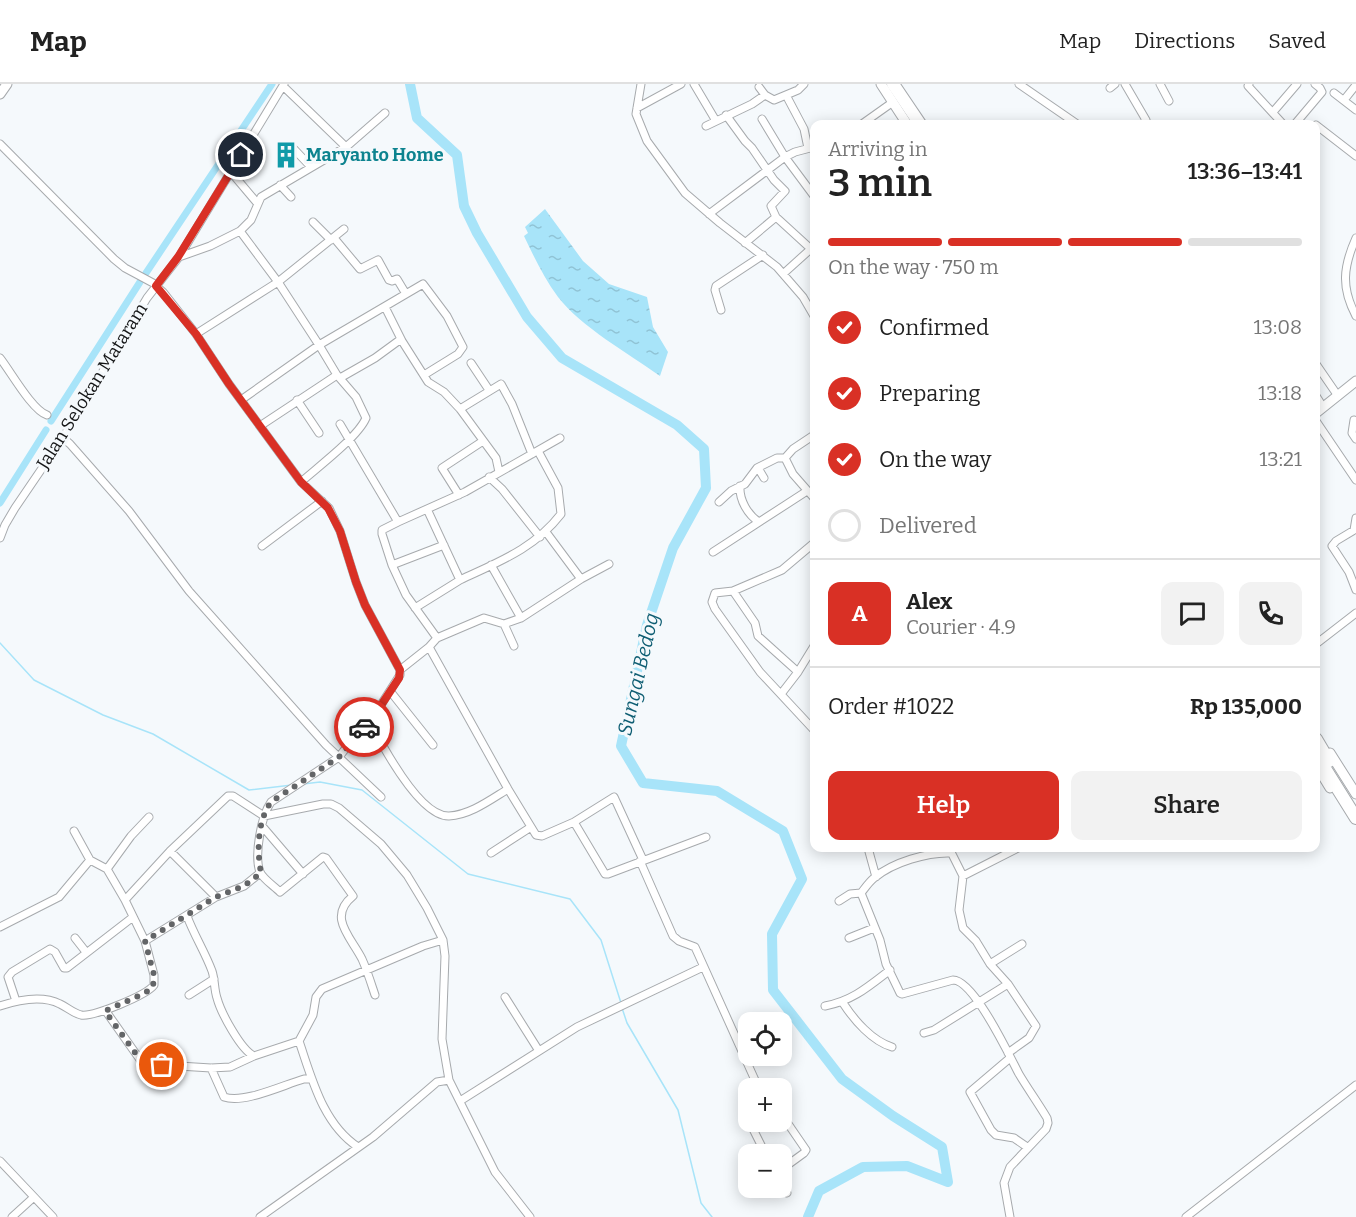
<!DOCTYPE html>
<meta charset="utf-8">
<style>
body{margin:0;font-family:Bitter,serif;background:#f2f2f2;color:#222;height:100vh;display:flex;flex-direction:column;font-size:22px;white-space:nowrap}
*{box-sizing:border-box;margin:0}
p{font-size:20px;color:#767676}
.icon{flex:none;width:33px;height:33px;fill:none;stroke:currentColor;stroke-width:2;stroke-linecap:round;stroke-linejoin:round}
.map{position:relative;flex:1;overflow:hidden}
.panel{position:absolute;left:810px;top:36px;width:510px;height:732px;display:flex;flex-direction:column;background:#fff;border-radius:12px;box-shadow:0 3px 15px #0003}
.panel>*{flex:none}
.fabs{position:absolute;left:738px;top:928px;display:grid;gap:12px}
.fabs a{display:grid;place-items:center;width:54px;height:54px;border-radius:12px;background:#fff;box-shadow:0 3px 15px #0003;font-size:30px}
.pin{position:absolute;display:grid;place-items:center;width:51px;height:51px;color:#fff;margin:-26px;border:3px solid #fff;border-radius:50%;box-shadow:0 2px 6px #0007}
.courier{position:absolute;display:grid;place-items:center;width:60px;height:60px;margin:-30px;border:4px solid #d93025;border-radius:50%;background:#fff;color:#222;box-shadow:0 2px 8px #0007}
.overview em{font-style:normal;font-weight:600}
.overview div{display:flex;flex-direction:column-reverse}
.overview{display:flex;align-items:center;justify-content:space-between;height:102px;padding:0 18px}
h1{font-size:39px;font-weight:600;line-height:45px}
.bar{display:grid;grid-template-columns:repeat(4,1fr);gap:9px 6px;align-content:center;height:72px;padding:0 18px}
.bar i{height:8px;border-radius:4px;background:#e0e0e0}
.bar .selected{background:#d93025}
.bar p{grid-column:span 4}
.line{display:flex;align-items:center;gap:15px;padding:0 18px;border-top:2px solid #e0e0e0}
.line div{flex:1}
.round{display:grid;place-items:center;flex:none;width:63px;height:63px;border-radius:12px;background:#f2f2f2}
ol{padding:0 18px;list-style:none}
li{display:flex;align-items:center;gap:18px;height:66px}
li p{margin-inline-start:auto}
li .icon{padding:6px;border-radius:50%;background:#d93025;color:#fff;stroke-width:4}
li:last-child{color:#767676}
li i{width:33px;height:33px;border:3px solid #e0e0e0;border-radius:50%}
.primary-button{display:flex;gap:12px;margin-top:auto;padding:12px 18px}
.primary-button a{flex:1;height:69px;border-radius:12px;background:#d93025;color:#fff;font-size:24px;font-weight:600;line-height:69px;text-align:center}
.primary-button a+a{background:#f2f2f2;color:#222}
header{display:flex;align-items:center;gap:36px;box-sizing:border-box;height:84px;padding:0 30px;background:#fff;border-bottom:2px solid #e0e0e0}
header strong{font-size:28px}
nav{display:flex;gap:33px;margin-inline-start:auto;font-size:21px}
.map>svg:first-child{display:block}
.water{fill:url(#water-ripples)}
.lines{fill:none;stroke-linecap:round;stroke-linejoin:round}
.stream{stroke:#a8e4f9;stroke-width:1.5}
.canal{stroke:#a8e4f9;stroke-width:7}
.river{stroke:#a8e4f9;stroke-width:10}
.street-casing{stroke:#a7aaad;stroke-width:9}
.secondary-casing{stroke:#a7aaad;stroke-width:11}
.highway-casing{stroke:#a7aaad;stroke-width:14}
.street{stroke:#fff;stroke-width:7}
.secondary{stroke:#fff;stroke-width:9}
.highway{stroke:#fff;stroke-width:12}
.done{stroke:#636567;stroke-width:6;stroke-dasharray:0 10.8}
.route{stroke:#d93025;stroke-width:8}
.labels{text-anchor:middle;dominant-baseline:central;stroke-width:6;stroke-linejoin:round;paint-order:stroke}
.culture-label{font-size:18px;font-weight:bold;fill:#0d838f;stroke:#f5f9fc;text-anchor:start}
.street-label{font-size:18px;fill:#151617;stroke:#f5f9fc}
.water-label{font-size:20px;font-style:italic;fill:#0f5e73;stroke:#f5f9fc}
</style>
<header>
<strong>Map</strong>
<nav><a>Map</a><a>Directions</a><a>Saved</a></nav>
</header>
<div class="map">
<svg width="1356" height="1133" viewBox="0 0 1356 1133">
<defs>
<pattern id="water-ripples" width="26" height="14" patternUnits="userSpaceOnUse" patternTransform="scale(1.5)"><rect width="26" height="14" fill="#a8e4f9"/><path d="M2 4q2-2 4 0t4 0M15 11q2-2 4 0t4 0" fill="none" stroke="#90c3d5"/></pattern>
</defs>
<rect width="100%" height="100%" fill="#f5f9fc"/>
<path class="water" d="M545,125L583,177L609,200L647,213L653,243L668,268L660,292C628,269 581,243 558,213C544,194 534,173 524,152L528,149L525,143Z"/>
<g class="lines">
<path class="stream" d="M0,559L34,596L103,631L153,650L249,706L292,701
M303,700L320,698L362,706L468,790L570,815L601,856L621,919
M622,924L627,939L678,1026L701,1119L712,1133"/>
<path class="canal" d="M146,189L272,0
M51,337L140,198
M0,419L46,346"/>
<path class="river" d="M410,0L417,34L457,71L464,122L477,149L527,233L562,274L677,341L704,365L706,404L673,464L647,541L621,662L643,699L717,707L783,747L802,795L772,850L773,906L842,995L893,1032L942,1063L948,1098L907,1082L863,1083L819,1107L808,1133"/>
<g class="street-casing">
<path id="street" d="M641,0L636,30L647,57L685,109L720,139L777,183L803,213L814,232
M694,0L716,37
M1019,0L1077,40
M1125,0L1146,36L1142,40
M1160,0L1169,17
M1249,0L1248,2L1283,40
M283,2L346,63
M759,3L765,11
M1110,4L1115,0
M1334,9L1356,26
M786,11L804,45L808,64
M1344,16L1356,1
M637,24L681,0
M1273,28L1297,0
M726,31L745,57L752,64L774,96L785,107L771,122L776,133L745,159
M762,35L785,73L814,112
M862,40L893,18
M1295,40L1322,8L1320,4L1315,0
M1316,41L1356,72
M706,42L752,20L765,11L774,16L798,6L804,0
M0,60L114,175L125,184L153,199L163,208L196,250L229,300L301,398L329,424L340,447L356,498L365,521L400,586V591L370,638L356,651L339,673L271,718C261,732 254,772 260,788C263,795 274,802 280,808L323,773L326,774L353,812C327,833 351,853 362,875C367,886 371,899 375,911
M294,65L311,83
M231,88L258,120
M280,101L291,113
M709,130L785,73L795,68L814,63
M776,133L811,165
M313,138L331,156
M344,145L278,198L319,261L423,200L447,232L463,263L458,270L424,291
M334,154L360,185L378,176L389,196L392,197L397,195L406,210
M1356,154C1343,183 1341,204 1356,232
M179,173L210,162L240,147
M783,190L814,162
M385,223L402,257L428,298L444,308L460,325L496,374L499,388
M721,226L715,206L716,202L763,171
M196,250L278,198L240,147L251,136L261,113L346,63L385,29
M0,274C11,288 32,326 47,331
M471,279L489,306
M1316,280L1338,312
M340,294L375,274L401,255
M1316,312L1323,323
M241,316L319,261L337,291L356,313L366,334C358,353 318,383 301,398
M297,316L319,349
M460,325L501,300L512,320L532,370
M1354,336L1352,349L1356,355
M1316,337L1356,396
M340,340L398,438L382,446V450L392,481L406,511L437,554
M260,342L337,291
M63,354L70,360L129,427L189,507L326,661L381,713
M785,374L793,390L814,414
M785,374L793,365L814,351
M758,384L764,394
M489,393L502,405L540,453
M740,402C739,416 748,431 759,438
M459,411L442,384L483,357
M719,418L731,407L745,400L757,384L777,374H785
M398,438L465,408L560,354
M1356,445L1336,457L1332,462L1349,488L1356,506
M1354,446L1356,434
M546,448L581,495
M0,454L5,441L15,424L64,352L147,214L179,173L284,0
M814,459L782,486L733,507L715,509L712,518L715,525L760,588L814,646
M262,462L322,417
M713,468L807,407
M392,481L444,461
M491,481L521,534
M460,496C498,478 534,465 561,430L558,404L538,367
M733,507L755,539L758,552L798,588
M415,524L460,496L427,425
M504,540L514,562
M1316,560L1356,529
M429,563L437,554L484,534L504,540L521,534L581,495L609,480
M400,586L429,563L508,705L536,751L542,752L574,738L605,790H608L706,753
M390,607L433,661
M781,610L798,588L814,562
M370,638C382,661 420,733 449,732C470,731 490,716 508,705
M574,738L614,713L643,776
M262,742L303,790
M74,747L90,776
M868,764L876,793
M170,767L216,813
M491,769L531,743
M951,769C928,768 893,778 874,794C869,798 865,804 861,809L880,856L886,880L900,909L902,910L953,896C974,896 1009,971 1019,990C1028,1005 1038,1019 1047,1034L1048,1039L1046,1045L1010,1083L1004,1099L1010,1133
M640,777L673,852L679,857L695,863L759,1005
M107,785L131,752L149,733
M963,792L1018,764
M125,816L170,767L228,712H233L264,732L323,720H331L339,724L381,760L407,791L427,824L443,856L445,872L442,955L449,996
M839,817L850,810L861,809
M187,832C194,851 205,868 212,887C215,896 214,905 217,914C221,929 241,966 254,972L299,957L313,931L316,913L322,905L423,862L443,856
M0,843L59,813L90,776L107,785L125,816L145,857L154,891V901C147,911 94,933 81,931C73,929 67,923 60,920C42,911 18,916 0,922
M75,854L86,868
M849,854L874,844
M145,857L216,813L244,802L260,789
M990,880L1022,860
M1008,900L1036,942L1029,954L1008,969
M189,911L214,895
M505,913L539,967
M16,917L8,893L12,888L50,865L55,868L64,884H67L133,833
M843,919C854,936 872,957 892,963
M825,922C852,917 868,903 890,886
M105,926L141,977L147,980L211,984L230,983L254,972
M924,949L934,946L1008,900L990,880L976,857L963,844L959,826L963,792L949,764
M299,957C312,995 323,1040 358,1063
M1010,974L970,1008L991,1046L996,1051L1014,1054L1027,1063
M211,984L224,1013C244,1020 283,1001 304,995H312
M460,1017L577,943L703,883
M782,1031L806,1066L804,1069L782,1085
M754,1038L753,1045L766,1071
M0,1077L53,1133
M782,1098L787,1109
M12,1133L34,1113
M260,1133L373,1053L437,998L449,996L495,1088L530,1133
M1186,1133L1356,1001"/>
</g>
<g class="secondary-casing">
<path id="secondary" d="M881,0L907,40
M0,10L7,0
M1316,329L1356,297
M1330,669L1356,710
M1316,681L1330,704"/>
</g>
<g class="highway-casing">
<path id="highway" d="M893,0L920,40
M1316,655L1329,677
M1316,670L1356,734"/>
</g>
<use href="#street" class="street"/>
<use href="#secondary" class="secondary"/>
<use href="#highway" class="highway"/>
</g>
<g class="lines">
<path class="done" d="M162,981L147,980L141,977L105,927L145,909L153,903L154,891L145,857L216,813L244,802L261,789C257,768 257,737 271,718L339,673L364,643"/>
<path class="route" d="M241,71L178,173L156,202L196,250L229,300L301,398L328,424L340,447L356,498L365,521L400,586L399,594L370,638L364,643"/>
</g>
<defs>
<g id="building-bare" transform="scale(2.07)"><path d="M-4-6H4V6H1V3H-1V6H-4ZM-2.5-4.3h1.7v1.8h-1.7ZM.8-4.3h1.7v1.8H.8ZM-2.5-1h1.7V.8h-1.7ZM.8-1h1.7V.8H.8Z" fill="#0f9aa8" stroke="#f5f9fc" stroke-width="2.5" paint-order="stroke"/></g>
</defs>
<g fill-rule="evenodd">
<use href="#building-bare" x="286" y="71"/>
</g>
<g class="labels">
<g class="culture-label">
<text x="306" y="71">Maryanto Home</text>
</g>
<g class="street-label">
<text transform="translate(92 302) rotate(-58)">Jalan Selokan Mataram</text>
</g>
<g class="water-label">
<text transform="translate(638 590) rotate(-77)">Sungai Bedog</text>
</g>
</g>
</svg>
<div class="fabs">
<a><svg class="icon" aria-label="locate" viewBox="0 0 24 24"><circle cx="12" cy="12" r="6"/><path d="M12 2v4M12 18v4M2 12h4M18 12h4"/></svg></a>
<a>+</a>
<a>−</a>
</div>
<div class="pin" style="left:162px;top:981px;background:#ea580c"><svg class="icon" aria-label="bag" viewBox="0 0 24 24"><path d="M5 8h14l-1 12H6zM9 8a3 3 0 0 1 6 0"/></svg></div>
<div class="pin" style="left:241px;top:71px;background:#1f2937"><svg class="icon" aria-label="home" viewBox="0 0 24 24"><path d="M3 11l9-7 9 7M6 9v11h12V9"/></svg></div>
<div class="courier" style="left:364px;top:643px"><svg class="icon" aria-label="car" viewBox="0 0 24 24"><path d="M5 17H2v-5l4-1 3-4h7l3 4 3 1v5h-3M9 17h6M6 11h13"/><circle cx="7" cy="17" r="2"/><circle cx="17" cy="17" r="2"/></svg></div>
<section class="panel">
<div class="overview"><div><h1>3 min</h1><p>Arriving in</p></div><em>13:36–13:41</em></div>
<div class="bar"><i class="selected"></i><i class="selected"></i><i class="selected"></i><i></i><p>On the way · 750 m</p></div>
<ol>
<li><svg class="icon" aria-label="check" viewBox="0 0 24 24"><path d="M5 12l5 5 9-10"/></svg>Confirmed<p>13:08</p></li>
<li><svg class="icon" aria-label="check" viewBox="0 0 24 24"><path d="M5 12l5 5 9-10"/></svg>Preparing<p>13:18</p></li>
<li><svg class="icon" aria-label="check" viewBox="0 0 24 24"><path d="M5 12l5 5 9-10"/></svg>On the way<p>13:21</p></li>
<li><i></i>Delivered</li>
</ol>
<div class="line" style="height:108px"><b class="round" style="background:#d93025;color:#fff">A</b><div><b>Alex</b><p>Courier · 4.9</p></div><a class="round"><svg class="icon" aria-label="chat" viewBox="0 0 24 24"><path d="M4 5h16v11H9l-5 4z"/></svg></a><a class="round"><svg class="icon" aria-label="phone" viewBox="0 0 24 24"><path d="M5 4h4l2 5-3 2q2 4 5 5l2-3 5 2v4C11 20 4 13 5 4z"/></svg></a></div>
<div class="line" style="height:78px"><div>Order #1022</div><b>Rp 135,000</b></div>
<div class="primary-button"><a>Help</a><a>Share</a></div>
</section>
</div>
